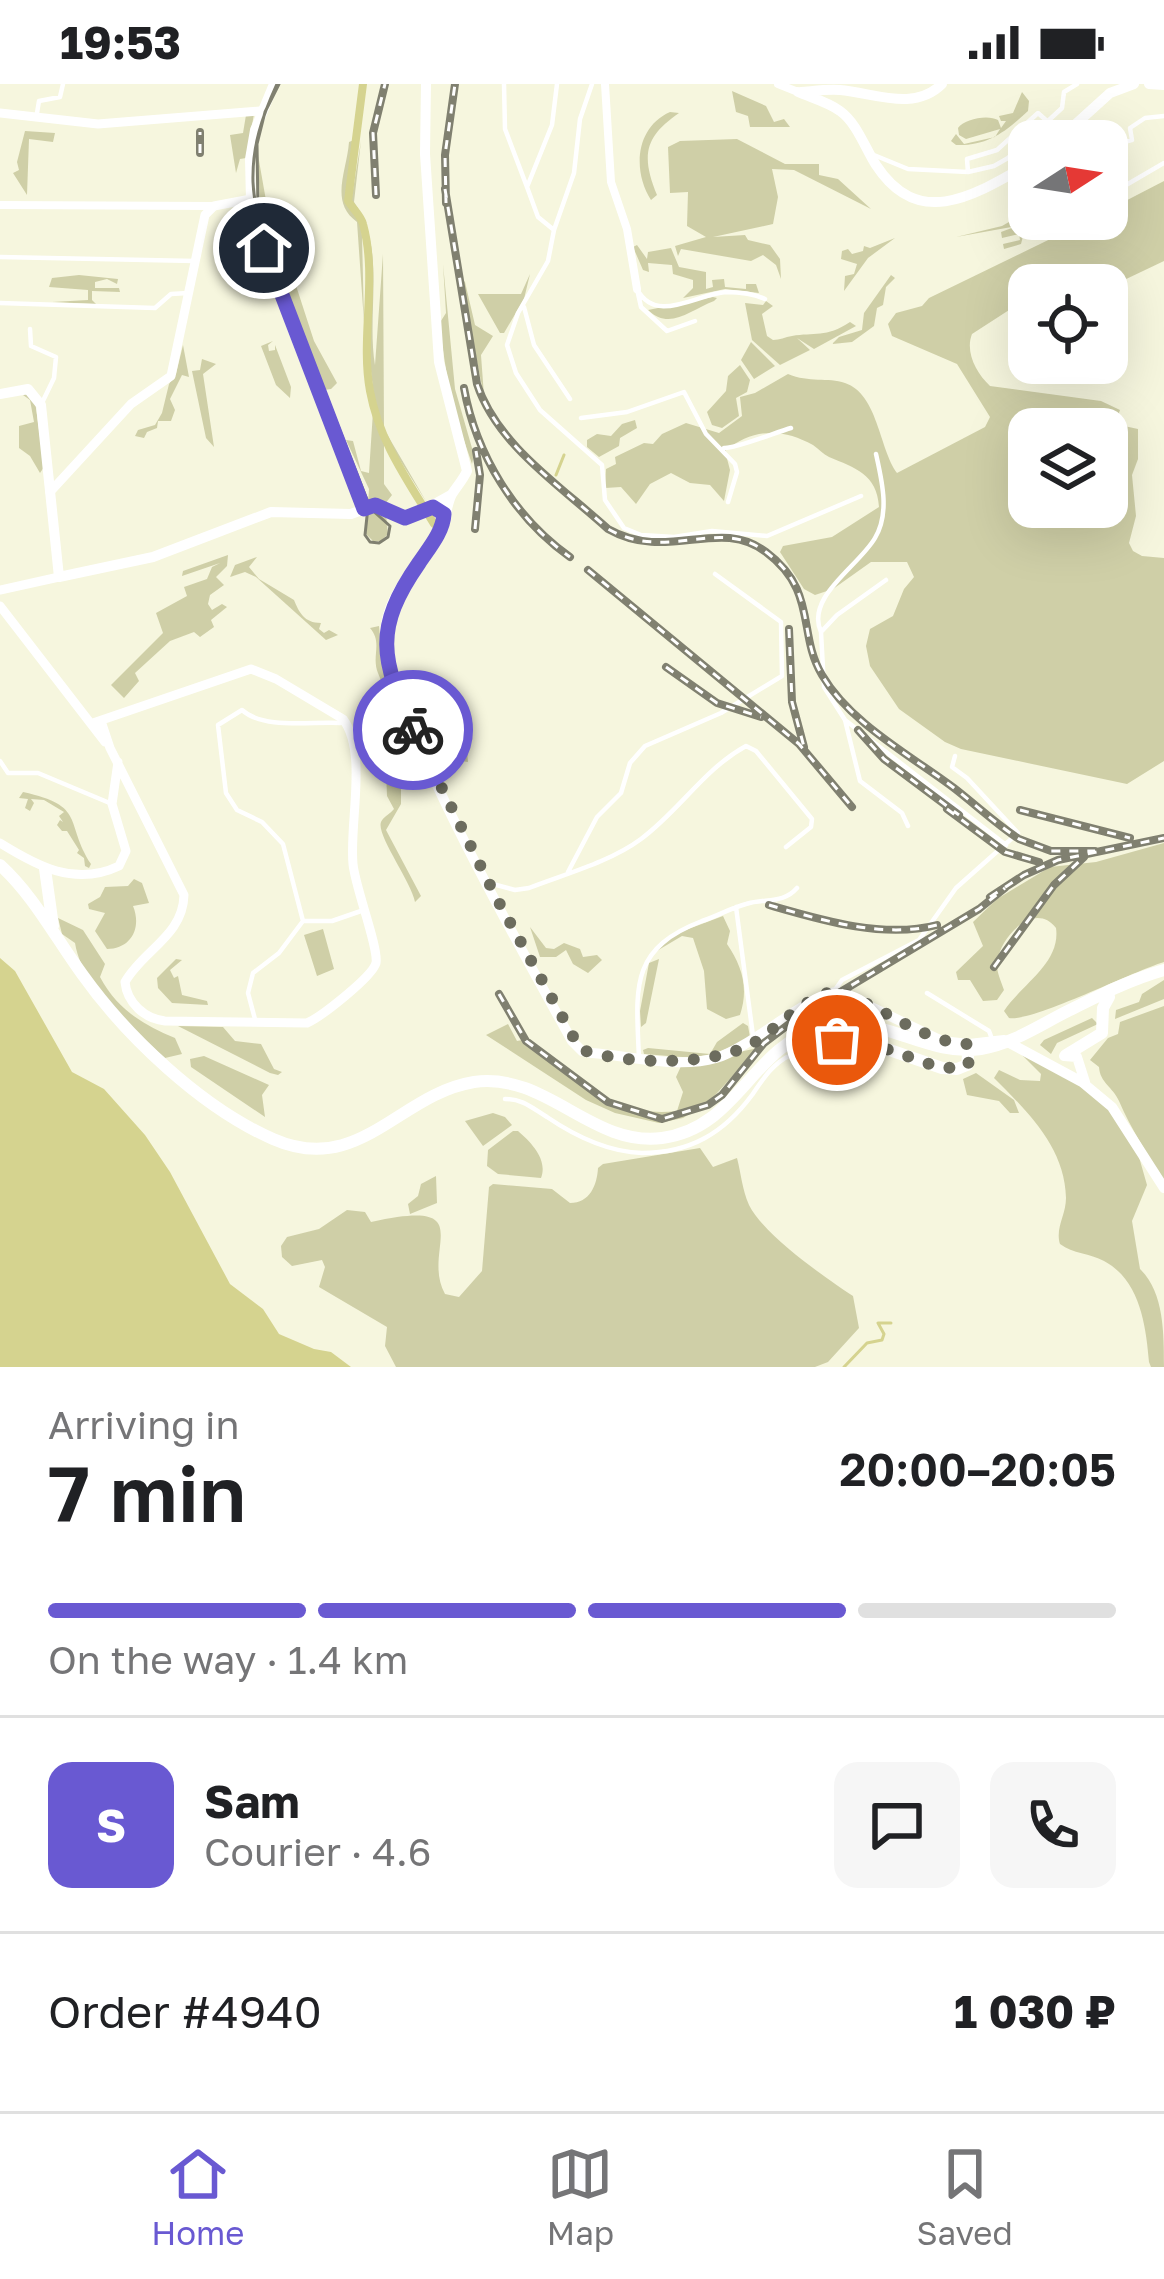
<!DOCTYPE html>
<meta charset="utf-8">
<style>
body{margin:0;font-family:"Golos Text",sans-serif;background:#f6f6f6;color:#202124;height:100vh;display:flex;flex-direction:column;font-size:45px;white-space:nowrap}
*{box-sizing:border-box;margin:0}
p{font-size:39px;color:#757577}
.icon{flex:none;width:66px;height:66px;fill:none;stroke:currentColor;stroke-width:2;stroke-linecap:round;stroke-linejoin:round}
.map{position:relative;height:1283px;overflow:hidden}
.side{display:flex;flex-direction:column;background:#fff;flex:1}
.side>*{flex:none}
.needle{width:78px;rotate:78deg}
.buttons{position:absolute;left:1008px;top:36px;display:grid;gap:24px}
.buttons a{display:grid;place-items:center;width:120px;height:120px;border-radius:24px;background:#fff;box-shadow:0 12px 48px #0002;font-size:60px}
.pin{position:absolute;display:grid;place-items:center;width:102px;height:102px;color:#fff;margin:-51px;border:6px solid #fff;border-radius:50%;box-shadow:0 3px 12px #0007}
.courier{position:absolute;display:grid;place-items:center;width:120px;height:120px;margin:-60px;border:9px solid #6959d2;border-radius:50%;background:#fff;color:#222;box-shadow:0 3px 15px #0007}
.overview em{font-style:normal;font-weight:600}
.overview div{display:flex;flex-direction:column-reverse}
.overview{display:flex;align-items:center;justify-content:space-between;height:204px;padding:0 48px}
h1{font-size:78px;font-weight:600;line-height:90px}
.bar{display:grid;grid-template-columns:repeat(4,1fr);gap:18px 12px;align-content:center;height:144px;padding:0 48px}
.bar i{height:15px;border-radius:9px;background:#e0e0e0}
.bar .current{background:#6959d2}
.bar p{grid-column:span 4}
.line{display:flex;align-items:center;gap:30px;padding:0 48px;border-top:3px solid #e0e0e0}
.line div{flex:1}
.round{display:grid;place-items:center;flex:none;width:126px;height:126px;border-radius:24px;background:#f6f6f6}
.status{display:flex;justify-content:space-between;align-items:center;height:84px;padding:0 60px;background:#fff;direction:ltr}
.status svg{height:33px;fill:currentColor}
.menu{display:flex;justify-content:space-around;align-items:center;height:168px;border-top:3px solid #e0e0e0;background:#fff;font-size:33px;color:#757577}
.menu a{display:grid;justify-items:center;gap:6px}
.menu .current{color:#6959d2}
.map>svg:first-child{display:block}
.green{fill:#cfcfa7;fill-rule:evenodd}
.water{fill:#d5d38f}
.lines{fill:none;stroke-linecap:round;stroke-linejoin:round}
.stream{stroke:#d5d38f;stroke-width:3}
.river{stroke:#d5d38f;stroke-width:8}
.minor{stroke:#fff;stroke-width:4.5}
.tertiary{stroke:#fff;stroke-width:8}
.secondary{stroke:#fff;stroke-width:9}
.primary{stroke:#fff;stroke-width:10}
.trunk{stroke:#fff;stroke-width:12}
.tram{stroke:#808070;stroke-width:3}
.rail-casing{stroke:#808070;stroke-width:8}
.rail{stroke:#fff;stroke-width:3;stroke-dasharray:9;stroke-linecap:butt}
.done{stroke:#6c6c5e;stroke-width:12;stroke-dasharray:0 21.6}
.route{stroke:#6959d2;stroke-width:15}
</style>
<div class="status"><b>19:53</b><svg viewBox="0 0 49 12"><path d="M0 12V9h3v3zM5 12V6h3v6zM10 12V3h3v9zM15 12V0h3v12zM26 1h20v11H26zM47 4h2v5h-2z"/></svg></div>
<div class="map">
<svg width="1164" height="1283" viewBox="0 0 1164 1283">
<rect width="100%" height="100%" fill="#f6f6de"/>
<path class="green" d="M732,7L766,22L774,38L784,35L790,43H750L748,32L736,28Z
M1022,8L1029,17L1028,27C1005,48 988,62 956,61L951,57L956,50L964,60L995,53L1000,45L966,55L959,51L958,44C964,35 988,30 998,36L1001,44L1006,37H1001L999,32L1013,29Z
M670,28L679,29C646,52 640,70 657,111L651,116C632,86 636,43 670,28Z
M254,30L246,74L240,75L236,89L230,51L243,49L246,31Z
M25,47L55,49L53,58L29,55L27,111L13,89L19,86L17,78Z
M737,55L785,80H819V91L838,95L871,125L794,86L772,85L778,113L773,140L713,153L745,151L748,156L770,161L780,175L781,195L776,181L763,171L751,177L681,165L678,172L675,162L706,153L687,142L688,108L670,109L668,63L680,57Z
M354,56L346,117L359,135L362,151L364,238L357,138C329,118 347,87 349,58Z
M361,57L354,118C387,164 366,228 375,281L383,170L384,345L427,419L384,351V400L392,411L385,420L388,450L381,457H373L366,450L369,405L346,356L353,357L361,387L369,389L374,312L369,272L370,175L364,134L351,118Z
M258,71L271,145L280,169L277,174L260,125Z
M1164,97V177L1122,197L1071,191L1050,201H1029V213L972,250C965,268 976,289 990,302L1101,317L1120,326L1115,340L1138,345V375L1132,391L1136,432L1129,459L1133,467L1142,472L1164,474V677L1127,700L961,665L945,658L899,625L870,582L866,562L870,545L893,532L904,505L914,493L907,478H871L833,505L815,511L804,505L780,468L783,462L832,453L879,423C877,390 855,384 829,373C823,370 819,365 813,361C783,344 753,344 725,367L730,386L724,417L710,401L690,399L671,389L650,400L636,420L621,403L605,404L606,385L616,380L615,373L644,359L653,360L662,350L686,339L719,349L742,332L740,313L755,309L788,290C809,299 828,293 845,299C878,310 879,364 897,389L985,343L990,333L957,280L892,252L888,240L896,229L922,222L929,214L1081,140L1107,135L1108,126ZM1029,345H1107V423H1029Z
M1023,130V145L1032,143V147L1024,148L1021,160L1004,165L1003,160L1020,156L1019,150L1002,154L1001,148L1017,142L956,153L1002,142Z
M895,154L868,174L844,207L845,192L854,190L857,180L841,175L842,167L848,165L852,170L863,167L864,162L870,164Z
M637,161L647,175L648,168L671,164L679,183L706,188V205L713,203L712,196L724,195L725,203L746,205V200H756L759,209L725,205L683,214L693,204V196L673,190L672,181L648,179L649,188L643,186L633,163Z
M282,175L289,180L314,257L337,299L331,305L324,306L277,178Z
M443,180L455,305L474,371L472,380L451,318L439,240L446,229Z
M530,190L524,215L504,249H500L478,210H521Z
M79,191L118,195L117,200L107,195L95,198V204H119L120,208L92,207V216L96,220L52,218L88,216V206L49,203L52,194Z
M891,191L895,194L886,203L883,221L877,224L874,242L852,258L832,260L839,253L862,246L864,229Z
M460,193L465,198L475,241L493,252L481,271L484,312Z
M713,213L717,214L714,217C690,226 670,247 648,226Z
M766,217L773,222L762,230L767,252L773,256C780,256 785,253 792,252C814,248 826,254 850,238L856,242L814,265L797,254L810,266L780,281L752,256L745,219L763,221Z
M273,257L268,261L269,267L275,266V261L291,303L290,314L276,301L261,262Z
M751,258L775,282L754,295L741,276Z
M183,261L189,293L182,291L170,315L175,326L171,337H158L157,344L147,348L144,354L135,352L138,346L155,341L162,329L169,300L176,290Z
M202,275L216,280L203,290L214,363L206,354L192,287L200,286Z
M740,281L750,296L747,308L736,314L739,332L722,344L712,341L707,328L726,307L728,292Z
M26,310L35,317L44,383L40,389L30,372L19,364V342L34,338L30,316L23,311Z
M635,336L637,344L620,354L619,362L599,373L587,363V356L597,350L611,352L622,340Z
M228,471L227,482L216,493L224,501L210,511L208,520L212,526L222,520L227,523L211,536L214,543L200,553L194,548L170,557L135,589L139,597L124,614L111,601L163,549L156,529L187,512L184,503L207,495L212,483L220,479L182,492L183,487Z
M257,473L249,483L259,495L294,516C299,528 304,539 321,539L319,545L324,549L329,546L338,551L326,556L256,493L245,488L230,493L235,481Z
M379,542L383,584L421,678C403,651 390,620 378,589C371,572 383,559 370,544Z
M367,609L393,636L391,640L405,670L389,658L365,615Z
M412,618L467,668L468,678L446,675L430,655Z
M418,680L425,692L401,705V720L386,746L421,812L415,818C411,797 376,751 381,738C383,733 390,730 394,725L387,712L386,687L396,682L408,686Z
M23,708C87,722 64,738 91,780L89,784L85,782L84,774L77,769L79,766L67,747H62L57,741L60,736L63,738L59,732L64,728L44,716L31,715L34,719L30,727L25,724L28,715L19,714Z
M1164,759V878C1131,888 1033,938 1009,934L1004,927C1022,900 1061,879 1056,844C1035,817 1001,851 997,878C996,887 1001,897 1004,906L997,916L983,917L970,896H958L956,888L983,862L973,838L997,815L1050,783L1096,778Z
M134,795L142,799L149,819L133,822C142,844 131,865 107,865L95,847L105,829L89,825L88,820L100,813L105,803L128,802Z
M723,832L730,847L727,860C742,882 749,904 740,931L726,935L707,925L704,887L693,854L682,852L655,868L675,850Z
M58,834L83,846L105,880L100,893C117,925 143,941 175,954L182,970L165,974C132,944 82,904 75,859L62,850Z
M530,843L546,864L554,865L564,859L580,865L583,873L597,871L602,876L588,889L573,880L566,866L556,873H540Z
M323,845L334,885L317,892L304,851Z
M176,875L182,876L170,886L174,894L178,892L182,911L207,917L208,921L172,919L158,904L157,894Z
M659,875L646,939L641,943L640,927L649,879Z
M1164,896V915L1115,935L1116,926L1139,918L1142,910Z
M1164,922V1097C1148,1071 1131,1045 1119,1017C1113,1003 1100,999 1099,983L1090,976L1108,954L1118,950L1120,938Z
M1092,934L1098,940L1057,959L1051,970L1040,961L1044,956Z
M743,939L748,942L750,953C706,978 693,974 644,970L643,966L648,964L710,970L717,958Z
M508,940L517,957L522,956C568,993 614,1035 677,1027L683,1008L676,993L682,980L758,964L708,1019L683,1034L659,1039L615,1029L586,1016L486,951Z
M178,942L223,943L235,957L261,960L274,985L282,988L278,991L270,989Z
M1022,971L1085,1003L1107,1023L1139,1073L1147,1101L1132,1137L1140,1185C1164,1208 1164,1249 1164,1283H1151L1149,1278C1146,1242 1140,1196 1104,1177C1090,1169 1073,1170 1060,1160C1055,1144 1066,1131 1066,1114C1065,1063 1027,1027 994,994L999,986L1020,996L1040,997L1041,990Z
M204,972L269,1001L262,1011L265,1033L191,983L190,975Z
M976,989L1014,1016L1019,1029H1010L999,1017L967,1011L963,995Z
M493,1029L505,1033L512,1041L483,1062L465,1037Z
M513,1047H518C532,1059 548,1076 541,1094L498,1090L487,1082L488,1066Z
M700,1064L713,1083L737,1074C741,1089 742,1105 749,1121C764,1151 824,1193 853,1212L859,1244L828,1278L815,1283H396L385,1262L387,1243L319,1203L325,1183L322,1176L292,1182L282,1173L281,1162L287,1153L319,1145L347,1126L365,1128L371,1138C483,1113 420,1165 445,1210L459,1213L482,1187L489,1103L493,1100L552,1105L570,1119C590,1119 597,1101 598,1084L603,1080Z
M436,1092L437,1119L410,1130L408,1120L418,1112L421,1100Z"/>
<path class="water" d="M0,874L15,887L72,988L104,1005L145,1051L170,1088L230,1200L263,1225L279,1250L314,1265L331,1268L351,1283H0Z"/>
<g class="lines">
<path class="stream" d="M556,391L564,371
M844,1283L867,1259L882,1256L884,1250L878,1239H891"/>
<path class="river" d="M363,0L348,117C353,125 361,132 363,140C378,194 360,253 370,307C379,357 408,397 434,440"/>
<path class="minor" d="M504,0L505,45L527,103
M592,0L580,35L574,89L554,146L548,177L518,229L507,261L516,289L540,326L602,381L605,416L624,444L641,451L674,453L712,447L767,452L861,412
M37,29L39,17L60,13L63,0
M1107,62L1132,56L1130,44L1145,34L1164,32
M869,69L908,85L968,88L994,82L1008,74L1062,24L1064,8L1077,0
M968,88L967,75L997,66L1038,29L1047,37
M1121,104L1164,79
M554,146L538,133L527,103L552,41L557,0
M0,173L195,177
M637,205C656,241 696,210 726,208C739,208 754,210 765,215
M637,205L641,223L667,247L695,237
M0,219L155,224L171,210L188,209
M524,223L534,261L570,315
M30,245L31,262L56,273L54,294L41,321
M581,334L627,328L684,308L706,350L735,380L737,388L728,418
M724,364C735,365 777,348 791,344
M821,548C805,513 859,482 875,454C890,429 882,397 876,370
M845,636L824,603L821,548L837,531L886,496
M0,677L8,689H38L112,720
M908,742L902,729L860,697L845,636L1006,761
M568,788L597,733L621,709L630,679L645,662L721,629L782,592L781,538L715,490
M489,799L515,806L529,804C565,790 610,778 641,755C680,726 704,685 746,662L756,667L812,735L811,743L786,763
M736,823L753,952
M303,837L283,760L262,738L237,726L226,709L218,641L242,626C264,646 312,637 341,639
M303,837H332L361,827
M834,907L842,896L919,856L956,804L1018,749L967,694L952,683L955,672
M927,909L989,947L992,955
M256,939L248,909L253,889L279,869L303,837
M639,974C636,904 629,865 702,837C717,832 731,824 746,820C766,814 783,820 797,804
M505,1015C523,1015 532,1024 547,1033C575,1052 607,1068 642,1069C690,1069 724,1049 752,1011C763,995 773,979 791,971C805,963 821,966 836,963"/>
<path class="tertiary" d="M605,0L611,98L627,145L637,205
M778,0L798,8
M0,121L212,122"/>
<path class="secondary" d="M0,29L98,40L260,27
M50,408L131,320L171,292L205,131L214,122L251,115
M0,506L59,493
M0,522L105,658
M93,639L251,585L276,595L343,635C368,668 349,739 353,780C355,803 379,864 376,879C372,893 321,933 307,939L165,937C145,935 127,919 125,898C143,866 183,852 184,811L110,664L101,637
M0,759C37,782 75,803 119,782L126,767L112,720L118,678"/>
<path class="primary" d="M274,0L255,46L250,75L251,117L293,247L364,425
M426,0L425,70L439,278L467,387C463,396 457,402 452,410C446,421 447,434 441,445C424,475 391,505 386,540C375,613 531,882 572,957L582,967L592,969C630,972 678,985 716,974C753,963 814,905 840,908L942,957L969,960L1004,956L1082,998L1112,1023L1164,1104
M1149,0L1164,1
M798,8C812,14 828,18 840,27C857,39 865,64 876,81C919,147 975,111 1029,80
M801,8C814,7 827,5 840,6C875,9 914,28 942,0
M1057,57L1110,9L1134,0
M0,310L28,305L41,321L59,493L153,473L271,428L351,430L375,421L411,433L451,411
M1064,972L1077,973L1085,998"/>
<path class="trunk" d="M0,781C34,812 55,853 82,890C127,953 202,1024 273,1055C359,1093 399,1010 474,998C547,988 591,1063 662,1054C738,1044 750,964 821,943C880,927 924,973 981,965C1013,960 1043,939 1072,925C1102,910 1132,895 1164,886
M45,785L53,842
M853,921L857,931L869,935
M837,956L843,964L875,961L942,984L957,985L967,981L969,962
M1066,971L1102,949L1103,924L1109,913"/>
<path class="tram" d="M277,0C262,33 252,62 253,98C255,141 275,184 290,223C315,290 343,356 368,423L365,451L370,458L379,459L388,453L390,442L371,425L366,413L285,207L258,126L257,60L265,28L279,0"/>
<g class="rail-casing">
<path id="rail" d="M200,69V48
M445,105L477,300C497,361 562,403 608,445C668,479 719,432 766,468C818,507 797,549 822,591C850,639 910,671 954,704C976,721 996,740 1019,755L1051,767H1095
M376,111L373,49L385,0
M446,119L445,71L455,0
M464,304C476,371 515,434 570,473
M475,445L480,391L476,367
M588,486L799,660L852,723
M789,545L792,618L804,663
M666,583L717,619L761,633
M858,646L884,675L959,731
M947,725L1005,768L1039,778
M1020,726L1130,754
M990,813L1024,791L1058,776L1164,754
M769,821C821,836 883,855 937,841
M994,883L1054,801L1084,773
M499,910L526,957L608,1018L662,1035L708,1021L722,1011L764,959L797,934L979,825L1005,804"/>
</g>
<use href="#rail" class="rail"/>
</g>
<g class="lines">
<path class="done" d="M413,646L497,815L580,965C623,981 715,983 755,958C780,942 804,914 834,907C880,919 921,959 969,960L970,976L966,983L941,984L875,961L843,964L837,956"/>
<path class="route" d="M264,164L364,425L375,421L405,434L433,423L444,430C443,448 429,464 419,479C373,545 381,575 413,646"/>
</g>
</svg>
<div class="buttons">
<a><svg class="needle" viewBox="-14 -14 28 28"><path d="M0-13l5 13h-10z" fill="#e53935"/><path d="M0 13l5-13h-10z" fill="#757577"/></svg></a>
<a><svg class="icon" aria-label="locate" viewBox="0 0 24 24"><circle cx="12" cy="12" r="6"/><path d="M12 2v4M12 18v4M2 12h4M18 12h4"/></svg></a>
<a><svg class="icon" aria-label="layers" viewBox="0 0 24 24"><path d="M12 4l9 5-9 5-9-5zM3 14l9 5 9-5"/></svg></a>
</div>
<div class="pin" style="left:837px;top:956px;background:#ea580c"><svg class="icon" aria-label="bag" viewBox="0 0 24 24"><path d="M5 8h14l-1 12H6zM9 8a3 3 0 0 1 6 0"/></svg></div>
<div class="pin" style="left:264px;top:164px;background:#1f2937"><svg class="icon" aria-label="home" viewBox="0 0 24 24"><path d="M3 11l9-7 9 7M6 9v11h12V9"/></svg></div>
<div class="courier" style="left:413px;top:646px"><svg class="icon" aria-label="bike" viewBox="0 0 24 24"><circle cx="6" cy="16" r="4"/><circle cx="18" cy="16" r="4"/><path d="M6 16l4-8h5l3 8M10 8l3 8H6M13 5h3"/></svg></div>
</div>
<section class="side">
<div class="overview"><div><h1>7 min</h1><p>Arriving in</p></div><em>20:00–20:05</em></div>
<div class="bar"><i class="current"></i><i class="current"></i><i class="current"></i><i></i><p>On the way · 1.4 km</p></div>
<div class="line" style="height:216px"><b class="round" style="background:#6959d2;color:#fff">S</b><div><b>Sam</b><p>Courier · 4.6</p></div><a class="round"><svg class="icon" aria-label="chat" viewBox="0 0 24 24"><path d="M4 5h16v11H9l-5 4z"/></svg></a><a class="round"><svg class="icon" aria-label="phone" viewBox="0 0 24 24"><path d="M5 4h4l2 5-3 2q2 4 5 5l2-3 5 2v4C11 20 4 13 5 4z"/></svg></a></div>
<div class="line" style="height:156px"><div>Order #4940</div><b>1 030 ₽</b></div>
</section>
<nav class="menu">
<a class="current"><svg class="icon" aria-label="home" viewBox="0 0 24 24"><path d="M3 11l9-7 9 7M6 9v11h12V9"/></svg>Home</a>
<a><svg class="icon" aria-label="map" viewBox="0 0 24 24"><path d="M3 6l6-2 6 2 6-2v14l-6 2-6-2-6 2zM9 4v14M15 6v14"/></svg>Map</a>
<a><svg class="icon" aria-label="saved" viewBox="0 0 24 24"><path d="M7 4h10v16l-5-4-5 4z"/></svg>Saved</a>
</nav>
